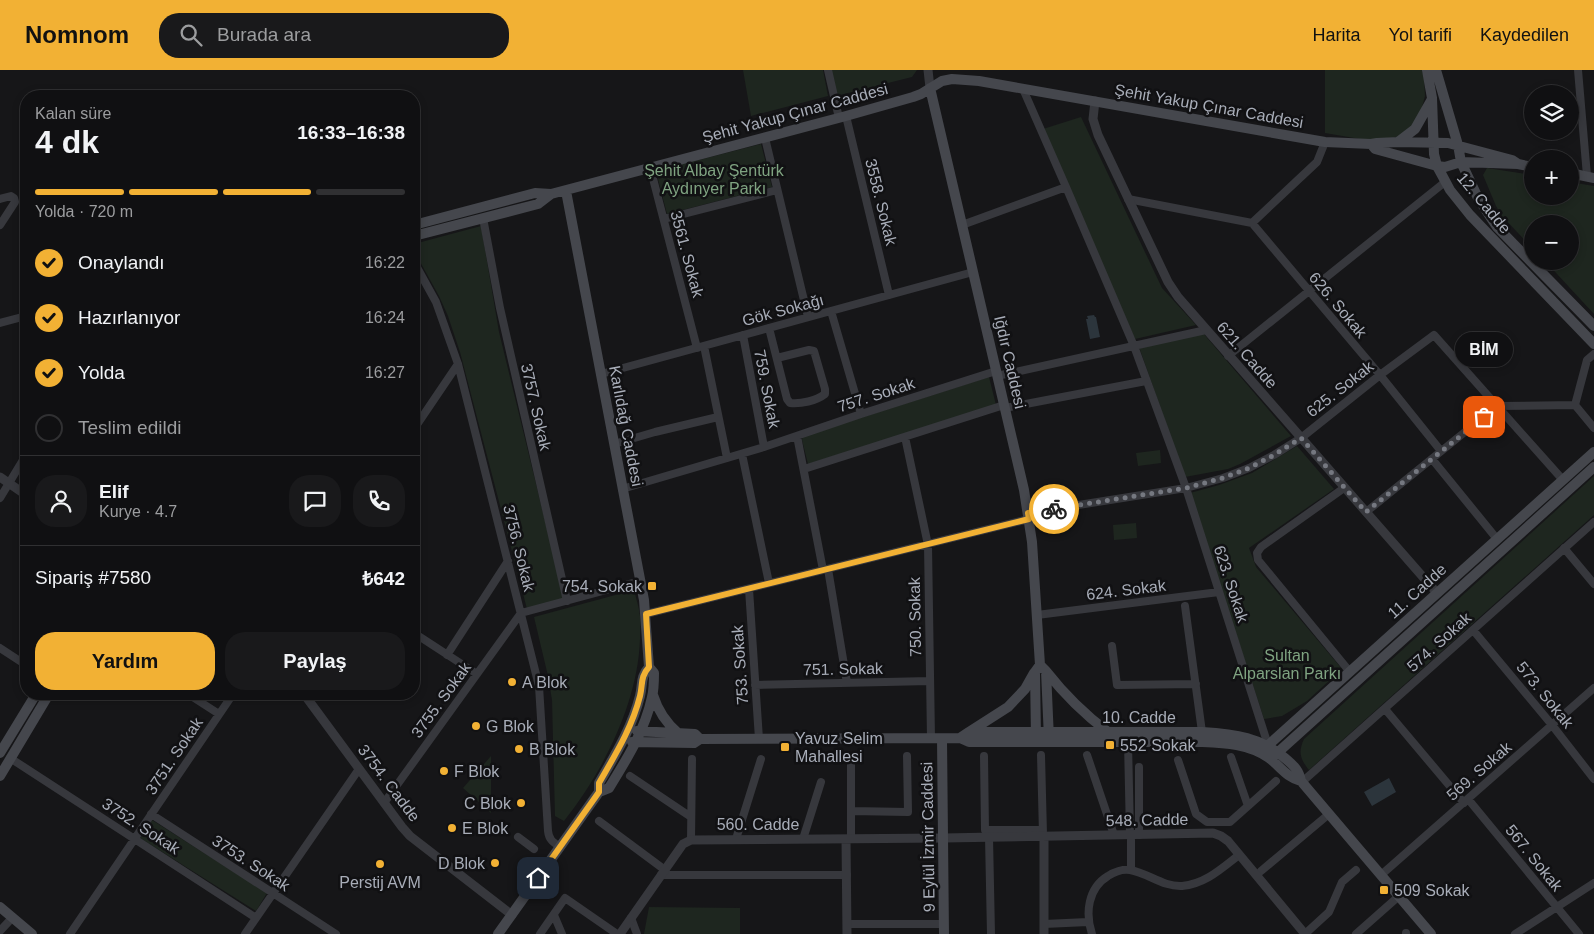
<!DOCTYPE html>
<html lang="tr">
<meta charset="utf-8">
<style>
body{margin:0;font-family:Arial,sans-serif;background:#19191b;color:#f1f3f6;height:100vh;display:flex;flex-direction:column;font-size:19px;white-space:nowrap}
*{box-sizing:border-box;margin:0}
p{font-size:16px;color:#9c9d9f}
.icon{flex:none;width:28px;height:28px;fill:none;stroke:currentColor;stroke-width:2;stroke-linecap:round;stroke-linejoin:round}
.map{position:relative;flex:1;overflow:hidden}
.side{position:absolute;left:20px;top:20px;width:400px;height:610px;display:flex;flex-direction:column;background:#101012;border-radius:20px;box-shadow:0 2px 8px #0003,0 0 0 1px #303032}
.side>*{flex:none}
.fabs{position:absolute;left:1524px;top:15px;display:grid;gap:10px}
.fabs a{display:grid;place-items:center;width:55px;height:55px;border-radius:50%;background:#101012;box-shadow:0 2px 8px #0003,0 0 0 1px #303032;font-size:25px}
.pin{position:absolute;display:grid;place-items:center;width:42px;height:42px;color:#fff;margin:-21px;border-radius:10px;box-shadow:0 2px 8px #0006}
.courier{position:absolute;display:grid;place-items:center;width:50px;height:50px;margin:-25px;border:4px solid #f2b134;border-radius:50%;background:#fff;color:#222;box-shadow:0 1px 6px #0007}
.bubble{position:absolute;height:35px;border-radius:18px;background:#101012;box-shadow:0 2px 8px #0003,0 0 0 1px #303032;font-size:16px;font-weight:700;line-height:35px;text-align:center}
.head em{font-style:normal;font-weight:700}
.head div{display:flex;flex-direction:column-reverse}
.head{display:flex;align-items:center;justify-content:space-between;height:85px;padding:0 15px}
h1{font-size:32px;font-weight:700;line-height:38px}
.bar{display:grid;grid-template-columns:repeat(4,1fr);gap:8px 5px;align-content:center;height:60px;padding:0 15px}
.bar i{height:6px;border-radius:4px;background:#303032}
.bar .selected{background:#f2b134}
.bar p{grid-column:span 4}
.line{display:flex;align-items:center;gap:12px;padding:0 15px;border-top:1px solid #303032}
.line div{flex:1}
.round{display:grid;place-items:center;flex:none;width:52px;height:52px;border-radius:20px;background:#19191b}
ol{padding:0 15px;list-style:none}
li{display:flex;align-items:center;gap:15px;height:55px}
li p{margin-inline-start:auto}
li .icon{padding:5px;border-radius:50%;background:#f2b134;color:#111;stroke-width:4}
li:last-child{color:#9c9d9f}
li i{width:28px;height:28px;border:2px solid #303032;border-radius:50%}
.button{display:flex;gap:10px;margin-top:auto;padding:10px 15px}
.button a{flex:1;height:58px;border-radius:20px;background:#f2b134;color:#111;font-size:20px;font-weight:700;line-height:58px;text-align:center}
.button a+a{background:#19191b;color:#f1f3f6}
header{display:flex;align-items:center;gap:30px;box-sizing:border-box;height:70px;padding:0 25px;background:#f2b134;color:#111}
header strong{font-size:24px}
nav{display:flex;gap:28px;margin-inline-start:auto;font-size:18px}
.search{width:350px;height:45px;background:#19191b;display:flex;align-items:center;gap:12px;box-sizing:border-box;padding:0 18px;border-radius:20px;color:#9c9d9f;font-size:19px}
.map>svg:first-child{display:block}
.green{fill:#1e261f}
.water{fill:#2c353c}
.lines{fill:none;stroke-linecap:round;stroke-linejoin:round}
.minor{stroke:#37383d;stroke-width:8}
.tertiary{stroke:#37383d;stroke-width:9}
.secondary{stroke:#45474d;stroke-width:10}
.done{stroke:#757880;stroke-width:5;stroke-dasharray:0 9}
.route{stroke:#f2b134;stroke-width:6}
.poi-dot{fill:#f2b134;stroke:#111113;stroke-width:2}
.labels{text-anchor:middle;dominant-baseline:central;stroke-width:5;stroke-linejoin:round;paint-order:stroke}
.street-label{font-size:16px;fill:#a8adb8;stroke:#111113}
.park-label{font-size:16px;fill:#7fa381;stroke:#111113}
.poi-label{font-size:16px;fill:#a8adb8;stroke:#111113;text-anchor:start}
</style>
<header>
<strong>Nomnom</strong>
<div class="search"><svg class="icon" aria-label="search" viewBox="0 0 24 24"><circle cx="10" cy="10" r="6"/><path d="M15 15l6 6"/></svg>Burada ara</div>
<nav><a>Harita</a><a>Yol tarifi</a><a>Kaydedilen</a></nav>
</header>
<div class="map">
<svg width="1594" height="864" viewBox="0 0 1594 864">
<rect width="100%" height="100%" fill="#161618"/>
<path class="green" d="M743,0H823L828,26L751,46Z
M830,0H917L912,7L840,25L836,23Z
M1325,0H1422L1424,8L1425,26L1421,41L1416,54L1398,67L1366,70L1325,63Z
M1081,47L1162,218L1196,255L1135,269L1043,59Z
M761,74L772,117L667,144L656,101Z
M1487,98L1532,105V126H1570V112L1594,116V244L1545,191H1570V154H1532V178L1502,146L1496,136L1483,105Z
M481,156L499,262L564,529L527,539L460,282L448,246L439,226L414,181V174Z
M1203,263L1291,366L1240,394L1228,399L1185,407L1139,277Z
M989,307L996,335L808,394L802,370L803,366Z
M1297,376L1334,419L1249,478L1256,497L1342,599L1307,631L1282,646L1264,649L1190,423L1219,415L1252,403Z
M1160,380L1161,393L1138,396L1136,383Z
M1594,406V445L1309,700C1300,689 1298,682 1304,669Z
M1136,453L1137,468L1114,470L1113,455Z
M634,520C636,528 639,537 640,546C641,553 640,562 640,569C638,633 603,702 564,751L555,746L552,630L548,606L534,547Z
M491,686V743L463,718Z
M152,750L267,823L256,841L140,768Z
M649,837L740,838V864H644Z"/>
<path class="water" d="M1094,245L1095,247H1096L1100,267L1090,269L1086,249H1088L1087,246Z
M1389,708L1396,722L1372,736L1364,722Z"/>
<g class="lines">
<path class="minor" d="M828,0L839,48
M1578,0L1587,106
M846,46L889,225
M765,68L808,247
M650,97L697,278
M1066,117L1134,276L1186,418L1268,675
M0,129L11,126L14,128L15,132L0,155
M1128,129L1252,153L1317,92L1325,72
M483,148L500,238L567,531
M664,149L777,120
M1252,153L1380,305L1441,381
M962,155L1066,117L1023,19
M414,192L436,232L458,294L539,616L548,761C549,770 553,772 560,777
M831,241L861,344
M0,253L26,246
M769,258L787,329L790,333C801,334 816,331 825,324V319L814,281L809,280L777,288
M743,265L764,377
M704,276L727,388
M1228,286L1445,112
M601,304L973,202
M997,306L1206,260
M1575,335L1587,290L1594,284
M1005,338L1146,311
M414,359L458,294
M797,366L823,500
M905,367L928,475L931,669
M614,374L655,362L718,347
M742,384L769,513
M1432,389L1497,469
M804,399L1004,335
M1344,418L1261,477L1257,483L1258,490L1350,602
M622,419L764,377L861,344L996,301
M0,428L26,385
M1366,442L1497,336L1575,335L1594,358
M1028,443L1186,418L1223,408L1249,398L1274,385L1301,368L1380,305L1434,265L1563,410
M1564,478L1594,514
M828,499L847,613
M749,519L759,669
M1185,536L1202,662
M646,544L1029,449
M1037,545L1219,522
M1473,560L1552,655L1594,709
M414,563L477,604
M1112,576L1117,615L1196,614
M0,578L26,595
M447,585L508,491
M755,615L930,611
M188,624L219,644
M1385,639L1464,733
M1128,672L1130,765
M1041,685L1043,764
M1087,685L1114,765
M984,686L985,760H1043
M1231,687L1248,736
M10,688L256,848
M1178,690L1196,744L1207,752H1230L1276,711
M630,706L691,747
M1302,712L1594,452
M1468,729L1579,864
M384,733L521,543L640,511
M851,741L908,742L907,686
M151,744L336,864
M599,751L665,800
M1139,765V697
M518,767L534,779
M989,767L991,864
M851,768V686
M736,769L761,689
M803,769L821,712
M691,770L692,689
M1131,800V770
M1261,801L1329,744
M661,805H847
M1381,805L1594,618
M554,845L562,864
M631,848L637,864
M847,854H944
M1044,854L1088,852
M0,861L12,848
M70,864L233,624
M245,864L359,699
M540,864L565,828L617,864
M1092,864C1085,843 1088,818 1108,806C1114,802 1123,799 1130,800C1148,803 1163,817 1182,816C1205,814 1221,799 1239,785
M1305,864L1329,842L1342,812L1356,800
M1356,864L1399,826
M1406,864V863
M1515,864L1594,813"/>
<path class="tertiary" d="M928,0L930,18
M1095,31L1093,49L1098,65L1168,212L1178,227L1437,523
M0,407L26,425
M304,624L402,757L410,766L512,845
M1044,766V864
M846,769L847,864
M620,864L683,774L691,770L944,768L1213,763L1221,766L1228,771L1305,864"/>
<path class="secondary" d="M1427,0L1432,28L1434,84L1437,96L1443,107L1450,120L1470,145L1594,274
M1436,0L1458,75L1461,92L1478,128L1497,157L1594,256
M930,18L1024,420L1032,472L1040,595
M1398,72L1415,59L1432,29
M1371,74L1375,79L1437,96L1445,97L1461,92L1518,94L1532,97
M1570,103L1594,108
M566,121L644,530L649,597
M551,124L846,46L913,27L921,24L942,11L952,9L979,11L1325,72L1371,74L1377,73L1398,72L1448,73L1512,90L1518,94
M414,155L535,123L551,124L538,134L414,166
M649,597L654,603C654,611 654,619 652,627C645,660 627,689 609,718L599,722V713C615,685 632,658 640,626C643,614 640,607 649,597Z
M1046,601C1064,624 1084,644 1108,662
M653,625C658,641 665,652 678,663
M969,662L1008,637L1025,619L1034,603
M1036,668L1035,602L1040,595L1046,601L1049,669
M700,669L960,668
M942,669L944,864
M632,672L694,673L700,669L695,664L637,661
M1264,679L1594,382
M0,683L36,624
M1275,685L1594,397
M0,706L49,624
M1301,711C1287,708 1280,696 1269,688C1249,674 1225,673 1202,672H969L960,668L969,662H1202C1234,664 1262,667 1286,689C1294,696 1299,700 1301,711L1431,864
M0,837L32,864
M498,864L599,722"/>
</g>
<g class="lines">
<path class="done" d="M1054,439L1186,418L1223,408L1249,398L1274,385L1301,368L1366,442L1484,347"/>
<path class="route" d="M538,808L599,722V713C615,685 632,658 640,626C643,614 640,607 649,597L646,544L1029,449L1028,443L1054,439"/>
</g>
<g class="poi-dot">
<rect x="647" y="511" width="10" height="10" rx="2.5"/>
<circle cx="512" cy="612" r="5"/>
<circle cx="476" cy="656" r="5"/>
<rect x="1105" y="670" width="10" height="10" rx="2.5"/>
<rect x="780" y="672" width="10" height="10" rx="2.5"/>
<circle cx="519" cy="679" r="5"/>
<circle cx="444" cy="701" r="5"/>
<circle cx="521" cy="733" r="5"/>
<circle cx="452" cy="758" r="5"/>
<circle cx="495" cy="793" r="5"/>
<circle cx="380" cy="794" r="5"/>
<rect x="1379" y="815" width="10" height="10" rx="2.5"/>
</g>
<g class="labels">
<g class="street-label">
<text transform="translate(1209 36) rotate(10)">Şehit Yakup Çınar Caddesi</text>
<text transform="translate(795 43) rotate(-15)">Şehit Yakup Çınar Caddesi</text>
<text transform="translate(881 132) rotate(76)">3558. Sokak</text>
<text transform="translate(1484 133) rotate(50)">12. Cadde</text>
<text transform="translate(687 184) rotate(75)">3561. Sokak</text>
<text transform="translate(1338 235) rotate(50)">626. Sokak</text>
<text transform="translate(783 240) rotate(-15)">Gök Sokağı</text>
<text transform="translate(1247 285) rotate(49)">621. Cadde</text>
<text transform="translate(1010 292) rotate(77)">Iğdır Caddesi</text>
<text transform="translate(767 319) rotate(79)">759. Sokak</text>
<text transform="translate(1340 319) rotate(-38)">625. Sokak</text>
<text transform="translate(876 325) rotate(-18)">757. Sokak</text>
<text transform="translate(536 337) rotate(77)">3757. Sokak</text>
<text transform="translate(626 356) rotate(79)">Karlıdağ Caddesi</text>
<text transform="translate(519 478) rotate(76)">3756. Sokak</text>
<text transform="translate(1231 514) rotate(72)">623. Sokak</text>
<text transform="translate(1126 520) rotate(-7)">624. Sokak</text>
<text transform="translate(1417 521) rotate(-42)">11. Cadde</text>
<text transform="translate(915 547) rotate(-91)">750. Sokak</text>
<text transform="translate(1439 572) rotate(-42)">574. Sokak</text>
<text transform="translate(740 595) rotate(-94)">753. Sokak</text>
<text transform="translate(843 599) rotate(-1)">751. Sokak</text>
<text transform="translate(1545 625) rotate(51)">573. Sokak</text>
<text transform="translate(441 630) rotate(-54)">3755. Sokak</text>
<text x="1139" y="647">10. Cadde</text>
<text transform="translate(174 686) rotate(-56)">3751. Sokak</text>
<text transform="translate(1479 701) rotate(-41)">569. Sokak</text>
<text transform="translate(389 713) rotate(53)">3754. Cadde</text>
<text transform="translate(1147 750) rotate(-1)">548. Cadde</text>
<text x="758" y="754">560. Cadde</text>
<text transform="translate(141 756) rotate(33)">3752. Sokak</text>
<text transform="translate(928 767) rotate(-91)">9 Eylül İzmir Caddesi</text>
<text transform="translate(1534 788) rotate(51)">567. Sokak</text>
<text transform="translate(251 793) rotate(33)">3753. Sokak</text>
</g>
<g class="park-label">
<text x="714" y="100">Şehit Albay Şentürk<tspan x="714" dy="18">Aydınyer Parkı</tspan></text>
<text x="1287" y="585">Sultan<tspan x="1287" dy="18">Alparslan Parkı</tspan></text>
</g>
<g class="poi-label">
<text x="642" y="516" text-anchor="end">754. Sokak</text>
<text x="522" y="612">A Blok</text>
<text x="486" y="656">G Blok</text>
<text x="795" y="668">Yavuz Selim<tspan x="795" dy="18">Mahallesi</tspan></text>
<text x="1120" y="675">552 Sokak</text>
<text x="529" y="679">B Blok</text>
<text x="454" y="701">F Blok</text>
<text x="511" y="733" text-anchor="end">C Blok</text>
<text x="462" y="758">E Blok</text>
<text x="485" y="793" text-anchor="end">D Blok</text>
<text x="380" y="812" text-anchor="middle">Perstij AVM</text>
<text x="1394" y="820">509 Sokak</text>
</g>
</g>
</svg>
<div class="fabs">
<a><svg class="icon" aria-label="layers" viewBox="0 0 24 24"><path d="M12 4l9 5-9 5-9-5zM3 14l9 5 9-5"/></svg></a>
<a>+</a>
<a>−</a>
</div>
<div class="pin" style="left:1484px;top:347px;background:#ea580c"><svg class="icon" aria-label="bag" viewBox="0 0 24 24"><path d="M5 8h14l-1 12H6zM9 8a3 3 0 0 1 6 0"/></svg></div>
<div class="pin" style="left:538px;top:808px;background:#1f2937"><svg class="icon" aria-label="home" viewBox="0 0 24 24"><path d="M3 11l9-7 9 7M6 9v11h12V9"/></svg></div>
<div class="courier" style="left:1054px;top:439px"><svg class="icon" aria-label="bike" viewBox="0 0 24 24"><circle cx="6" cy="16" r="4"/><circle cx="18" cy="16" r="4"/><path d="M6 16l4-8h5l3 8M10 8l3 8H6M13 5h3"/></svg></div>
<div class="bubble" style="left:1455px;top:262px;width:58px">BİM</div>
<section class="side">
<div class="head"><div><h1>4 dk</h1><p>Kalan süre</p></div><em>16:33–16:38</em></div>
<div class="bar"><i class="selected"></i><i class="selected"></i><i class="selected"></i><i></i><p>Yolda · 720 m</p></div>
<ol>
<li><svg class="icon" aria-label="check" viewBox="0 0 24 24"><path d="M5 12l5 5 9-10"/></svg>Onaylandı<p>16:22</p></li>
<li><svg class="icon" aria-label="check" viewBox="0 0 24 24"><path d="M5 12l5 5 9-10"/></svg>Hazırlanıyor<p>16:24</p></li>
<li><svg class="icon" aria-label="check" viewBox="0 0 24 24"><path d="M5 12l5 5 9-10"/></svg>Yolda<p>16:27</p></li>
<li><i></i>Teslim edildi</li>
</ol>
<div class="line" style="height:90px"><a class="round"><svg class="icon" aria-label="person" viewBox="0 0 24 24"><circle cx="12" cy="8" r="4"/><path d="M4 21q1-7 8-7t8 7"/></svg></a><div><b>Elif</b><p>Kurye · 4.7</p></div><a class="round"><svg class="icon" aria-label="chat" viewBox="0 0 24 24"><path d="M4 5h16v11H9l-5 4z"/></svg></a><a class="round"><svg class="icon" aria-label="phone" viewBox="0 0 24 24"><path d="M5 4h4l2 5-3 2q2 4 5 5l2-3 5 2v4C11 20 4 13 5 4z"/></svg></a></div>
<div class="line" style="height:65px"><div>Sipariş #7580</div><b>₺642</b></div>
<div class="button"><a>Yardım</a><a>Paylaş</a></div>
</section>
</div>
